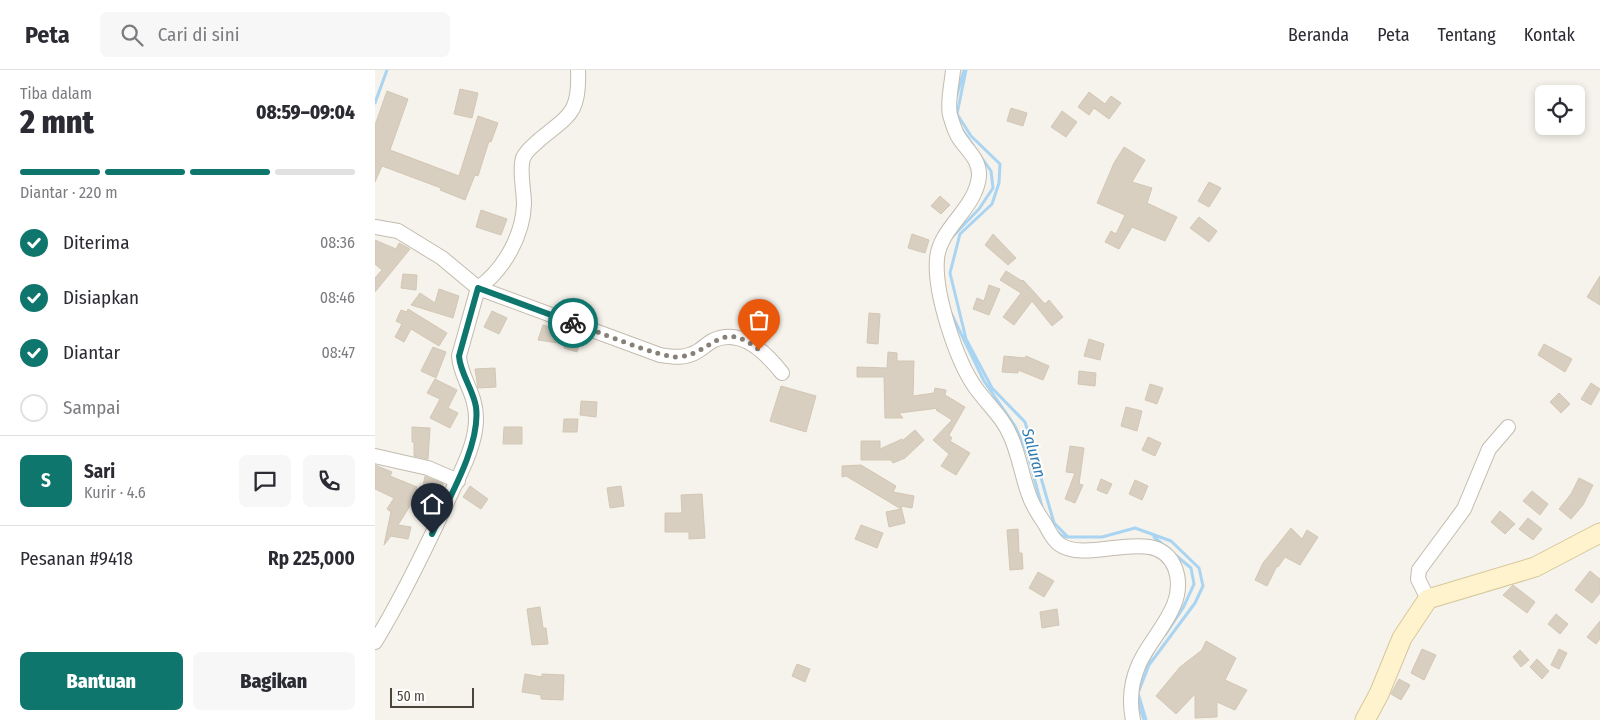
<!DOCTYPE html>
<html lang="id">
<meta charset="utf-8">
<style>
body{margin:0;font-family:"Fira Sans Condensed",sans-serif;background:#f7f7f7;color:#2b2b33;height:100vh;display:flex;flex-direction:column;font-size:19px;white-space:nowrap}
*{box-sizing:border-box;margin:0}
p{font-size:16px;color:#7c7c81}
.icon{flex:none;width:28px;height:28px;fill:none;stroke:currentColor;stroke-width:2;stroke-linecap:round;stroke-linejoin:round}
.map{position:relative;flex:1;overflow:hidden}
.drawer{display:flex;flex-direction:column;background:#fff;width:375px}
.drawer>*{flex:none}
.controls{position:absolute;left:1160px;top:15px;display:grid;gap:10px}
.controls a{display:grid;place-items:center;width:50px;height:50px;border-radius:8px;background:#fff;box-shadow:0 2px 8px #0003;font-size:25px}
.scale{position:absolute;left:15px;bottom:12px;width:84px;box-sizing:border-box;padding-left:5px;border:2px solid #4b4439;border-top:0;font-size:14px;line-height:18px;white-space:nowrap;color:#4b4439;-webkit-text-stroke:4px #fff;paint-order:stroke}
.pin{position:absolute;display:grid;place-items:center;width:42px;height:42px;color:#fff;margin:-51px -21px;border-radius:50% 50% 50% 0;rotate:-45deg;box-shadow:0 0 5px #0007}
.pin .icon{rotate:45deg}
.courier{position:absolute;display:grid;place-items:center;width:50px;height:50px;margin:-25px;border:4px solid #0f766e;border-radius:50%;background:#fff;color:#222;box-shadow:0 1px 6px #0007}
.head em{font-style:normal;font-weight:800}
.head div{display:flex;flex-direction:column-reverse}
.head{display:flex;align-items:center;justify-content:space-between;height:85px;padding:0 20px}
h1{font-size:32px;font-weight:800;line-height:38px}
.bar{display:grid;grid-template-columns:repeat(4,1fr);gap:8px 5px;align-content:center;height:60px;padding:0 20px}
.bar i{height:6px;border-radius:4px;background:#e1e1e2}
.bar .active{background:#0f766e}
.bar p{grid-column:span 4}
.line{display:flex;align-items:center;gap:12px;padding:0 20px;border-top:1px solid #e1e1e2}
.line div{flex:1}
.round{display:grid;place-items:center;flex:none;width:52px;height:52px;border-radius:8px;background:#f7f7f7}
ol{padding:0 20px;list-style:none}
li{display:flex;align-items:center;gap:15px;height:55px}
li p{margin-inline-start:auto}
li .icon{padding:5px;border-radius:50%;background:#0f766e;color:#fff;stroke-width:4}
li:last-child{color:#7c7c81}
li i{width:28px;height:28px;border:2px solid #e1e1e2;border-radius:50%}
.cta{display:flex;gap:10px;margin-top:auto;padding:10px 20px}
.cta a{flex:1;height:58px;border-radius:8px;background:#0f766e;color:#fff;font-size:20px;font-weight:800;line-height:58px;text-align:center}
.cta a+a{background:#f7f7f7;color:#2b2b33}
header{display:flex;align-items:center;gap:30px;box-sizing:border-box;height:70px;padding:0 25px;background:#fff;border-bottom:1px solid #e1e1e2}
header strong{font-size:24px}
nav{display:flex;gap:28px;margin-inline-start:auto;font-size:18px}
.search{width:350px;height:45px;background:#f7f7f7;display:flex;align-items:center;gap:12px;box-sizing:border-box;padding:0 18px;border-radius:8px;color:#7c7c81;font-size:19px}
main{display:flex;flex:1;min-height:0}
.map>svg:first-child{display:block}
.lines{fill:none;stroke-linecap:round;stroke-linejoin:round}
.stream{stroke:#a9d4f2;stroke-width:3}
.building{fill:#d8cfc1;stroke:#d3c7b4}
.street-casing{stroke:#c2bbae;stroke-width:16}
.secondary-casing{stroke:#d6c79b;stroke-width:21}
.street{stroke:#fff;stroke-width:14}
.secondary{stroke:#fff3cd;stroke-width:19}
.done{stroke:#878178;stroke-width:5;stroke-dasharray:0 9}
.route{stroke:#0f766e;stroke-width:6}
.labels{text-anchor:middle;dominant-baseline:central;stroke-width:4;stroke-linejoin:round;paint-order:stroke}
.water-label{font-size:16px;font-style:italic;fill:#2e7ab2;stroke:#fff}
</style>
<header>
<strong>Peta</strong>
<div class="search"><svg class="icon" aria-label="search" viewBox="0 0 24 24"><circle cx="10" cy="10" r="6"/><path d="M15 15l6 6"/></svg>Cari di sini</div>
<nav><a>Beranda</a><a>Peta</a><a>Tentang</a><a>Kontak</a></nav>
</header>
<main>
<section class="drawer">
<div class="head"><div><h1>2 mnt</h1><p>Tiba dalam</p></div><em>08:59–09:04</em></div>
<div class="bar"><i class="active"></i><i class="active"></i><i class="active"></i><i></i><p>Diantar · 220 m</p></div>
<ol>
<li><svg class="icon" aria-label="check" viewBox="0 0 24 24"><path d="M5 12l5 5 9-10"/></svg>Diterima<p>08:36</p></li>
<li><svg class="icon" aria-label="check" viewBox="0 0 24 24"><path d="M5 12l5 5 9-10"/></svg>Disiapkan<p>08:46</p></li>
<li><svg class="icon" aria-label="check" viewBox="0 0 24 24"><path d="M5 12l5 5 9-10"/></svg>Diantar<p>08:47</p></li>
<li><i></i>Sampai</li>
</ol>
<div class="line" style="height:90px"><b class="round" style="background:#0f766e;color:#fff">S</b><div><b>Sari</b><p>Kurir · 4.6</p></div><a class="round"><svg class="icon" aria-label="chat" viewBox="0 0 24 24"><path d="M4 5h16v11H9l-5 4z"/></svg></a><a class="round"><svg class="icon" aria-label="phone" viewBox="0 0 24 24"><path d="M5 4h4l2 5-3 2q2 4 5 5l2-3 5 2v4C11 20 4 13 5 4z"/></svg></a></div>
<div class="line" style="height:65px"><div>Pesanan #9418</div><b>Rp 225,000</b></div>
<div class="cta"><a>Bantuan</a><a>Bagikan</a></div>
</section>
<div class="map">
<svg width="1225" height="650" viewBox="0 0 1225 650">
<rect width="100%" height="100%" fill="#f6f3ec"/>
<g class="lines">
<path class="stream" d="M591,0L582,44L596,66L625,94L624,113L617,134L585,164L575,203L591,269L617,318L650,352L679,453L693,467H727L760,458L796,471L824,498L828,516L820,533L774,595L763,623L771,650
M581,28L589,0
M0,33L12,0
M586,58L598,75
M578,166L604,139L618,118L616,101L604,84
M576,243L609,311L640,356L653,385L667,437
M681,461L687,466L693,467
M779,467L816,498L819,514L808,538L790,565
M769,599L778,582
M762,629L769,650"/>
</g>
<path class="building" d="M85,19L103,23L97,48L79,44Z
M12,21L33,29L15,80L84,106L103,46L123,53L116,72L114,71L103,106L100,105L90,130L65,120L66,118L7,96L0,112V55Z
M714,22L730,34L736,26L746,33L734,49L719,38L714,45L703,37Z
M636,38L652,43L648,56L632,51Z
M687,41L702,52L691,67L676,57Z
M749,77L770,90L757,112L777,118L772,133L802,147L790,171L757,157L744,179L730,172L736,161L741,164L750,145L722,133L739,93Z
M834,112L846,118L834,137L823,131Z
M565,126L575,135L566,144L556,136Z
M106,140L132,149L126,165L101,157Z
M824,147L842,161L834,172L815,158Z
M537,164L554,170L550,183L533,178Z
M618,164L641,188L633,195L610,175Z
M0,170L21,179L24,173L35,179L0,222V208L7,200L0,194Z
M631,201L647,211L648,210L670,234L674,230L688,247L677,256L657,231L639,255L628,247L646,223L625,210Z
M28,204L42,205L41,220L26,218Z
M1225,206V235L1212,227Z
M614,215L625,219L614,245L598,239L602,228L609,231Z
M64,219L84,226L78,248L36,235L45,223L60,233Z
M33,239L72,263L64,276L36,259L29,272L20,267L27,254L21,251L26,240L32,242Z
M117,241L132,248L124,264L109,257Z
M494,243L505,244L503,274L492,273Z
M168,255L207,266L202,282L189,278L190,274L163,270Z
M714,269L729,274L725,290L709,286Z
M1169,274L1197,289L1190,302L1163,285Z
M58,277L71,282L61,308L46,301Z
M513,282L522,283V291H539L538,326L559,323L560,318L571,320L570,325L590,337L574,365L577,368L575,371L595,383L581,405L566,396L574,384L558,370L577,350L561,340L564,338L524,343L528,348H510L509,307H482V297L512,298Z
M629,286L650,288L651,286L674,296L668,310L643,300V303L627,302Z
M120,298L121,317L103,318L100,299Z
M704,301L721,303L720,316L703,314Z
M60,309L82,320L73,338L83,343L75,358L55,348L65,329L52,323Z
M1216,313L1225,319L1216,335L1206,329Z
M775,314L788,318L782,334L770,330Z
M406,316L441,326L431,362L395,351Z
M1184,323L1195,334L1186,343L1175,332Z
M206,331L222,332L221,347L205,345Z
M751,337L767,341L762,361L746,356Z
M189,349H203L202,362H188Z
M37,357L55,358L53,389L39,386V372H37Z
M129,357H147V374H128Z
M540,360L549,370L530,388L518,393L516,390H486V371H505V379L527,369V371Z
M773,367L786,373L780,386L767,380Z
M695,376L709,378L704,414L708,415L700,433L690,429L700,403L691,402Z
M0,395L17,402L15,406L42,417L35,436L23,455L36,457L33,469L16,466L9,475L16,442L12,439L19,428L0,419Z
M486,395L521,416L518,422L539,426L537,438L526,436L530,453L514,457L511,442L526,439L471,406L467,407V396Z
M50,406L68,414V419L48,416Z
M1204,408L1218,415L1208,435L1196,449L1184,439L1196,424Z
M726,409L737,414L732,424L722,420Z
M760,410L773,416L767,430L754,424Z
M95,416L113,429L106,439L88,427Z
M246,416L249,436L235,438L232,418Z
M1157,421L1173,434L1165,445L1148,431Z
M327,424L330,468L314,469V462H290V443H307L306,425Z
M1125,441L1140,454L1130,464L1116,452Z
M1153,448L1167,459L1158,470L1144,459Z
M486,455L508,463L502,478L480,469Z
M916,458L927,469L932,460L943,467L925,495L910,487L903,497L902,496L892,516L880,510L888,493Z
M643,459L644,483H647L648,499L635,500L632,460Z
M1215,501L1225,509V523L1217,533L1200,520Z
M663,502L679,511L669,527L654,518Z
M1138,515L1160,532L1152,543L1128,525Z
M165,537L168,558H171L173,574L157,575L152,539Z
M682,539L684,555L667,558L665,542Z
M1181,544L1193,554L1185,564L1173,554Z
M1225,551V569L1221,574L1212,567Z
M831,571L861,588L850,610L872,620L860,640L842,632V647L820,648V624L801,644L781,626L805,597L827,580Z
M1047,579L1061,585L1049,610L1036,603Z
M1184,579L1192,583L1184,599L1176,595Z
M1145,580L1154,590L1146,597L1138,587Z
M1162,589L1174,601L1167,609L1155,597Z
M422,594L435,599L430,612L417,606Z
M150,604L167,607V604L189,605L188,630L166,629V625L147,622Z
M1024,609L1035,615L1026,630L1016,624Z"/>
<g class="lines">
<g class="street-casing">
<path id="street" d="M578,0C577,13 572,32 575,45C577,52 580,62 584,68C592,80 605,90 604,106C601,139 564,158 562,189C559,222 581,290 600,317C612,334 628,347 636,367C644,385 647,406 654,425C657,435 664,445 670,454C674,461 677,469 684,474C714,496 782,452 800,498C814,535 777,564 764,594C756,612 754,631 758,650
M0,157L23,161L67,188L103,218L285,285C298,287 310,289 323,281C328,278 333,273 339,270C367,258 391,283 407,303
M0,386L53,398L83,411
M1053,529L1043,509L1044,500L1089,439L1114,379L1133,357
M0,572C28,526 51,478 73,430C84,405 100,378 101,351C102,323 85,308 84,286L103,218C129,200 148,165 149,134C149,119 144,102 148,88C151,81 158,76 163,71C194,45 205,44 203,0"/>
</g>
<g class="secondary-casing">
<path id="secondary" d="M990,650L1004,624L1027,568L1053,529L1160,497L1225,463"/>
</g>
<use href="#street" class="street"/>
<use href="#secondary" class="secondary"/>
</g>
<g class="lines">
<path class="done" d="M198,253C220,260 287,289 304,287C339,283 345,248 384,280"/>
<path class="route" d="M57,464C73,430 106,375 101,337C98,319 85,303 84,286L103,218L198,253"/>
</g>
<g class="labels">
<g class="water-label">
<text transform="translate(659 383) rotate(74)">Saluran</text>
</g>
</g>
</svg>
<div class="controls">
<a><svg class="icon" aria-label="locate" viewBox="0 0 24 24"><circle cx="12" cy="12" r="6"/><path d="M12 2v4M12 18v4M2 12h4M18 12h4"/></svg></a>
</div>
<div class="scale">50 m</div>
<div class="pin" style="left:384px;top:280px;background:#ea580c"><svg class="icon" aria-label="bag" viewBox="0 0 24 24"><path d="M5 8h14l-1 12H6zM9 8a3 3 0 0 1 6 0"/></svg></div>
<div class="pin" style="left:57px;top:464px;background:#1f2937"><svg class="icon" aria-label="home" viewBox="0 0 24 24"><path d="M3 11l9-7 9 7M6 9v11h12V9"/></svg></div>
<div class="courier" style="left:198px;top:253px"><svg class="icon" aria-label="bike" viewBox="0 0 24 24"><circle cx="6" cy="16" r="4"/><circle cx="18" cy="16" r="4"/><path d="M6 16l4-8h5l3 8M10 8l3 8H6M13 5h3"/></svg></div>
</div>
</main>
